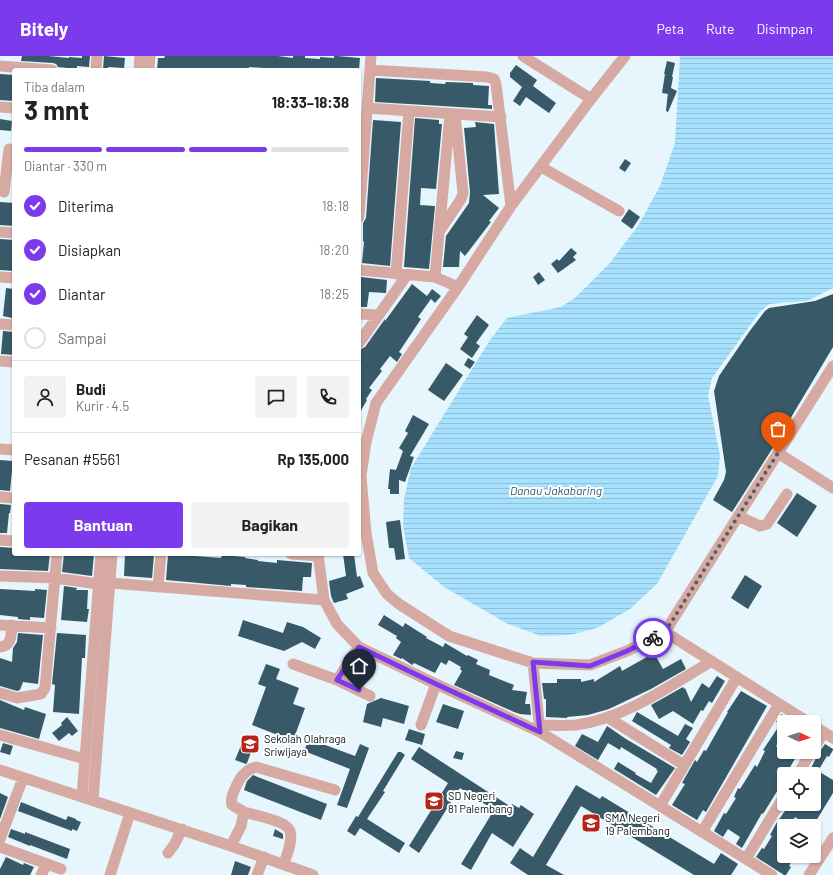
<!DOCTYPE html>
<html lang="id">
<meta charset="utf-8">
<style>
body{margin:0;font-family:Barlow,sans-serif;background:#f2f2f2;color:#222;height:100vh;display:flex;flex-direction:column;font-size:15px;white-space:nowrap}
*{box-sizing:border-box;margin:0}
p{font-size:13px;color:#767676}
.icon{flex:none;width:22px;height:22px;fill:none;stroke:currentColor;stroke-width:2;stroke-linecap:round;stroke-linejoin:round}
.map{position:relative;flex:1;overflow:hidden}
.panel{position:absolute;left:12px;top:12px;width:349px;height:488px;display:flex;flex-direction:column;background:#fff;border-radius:4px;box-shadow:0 1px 3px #0004}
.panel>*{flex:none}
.needle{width:26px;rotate:94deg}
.fabs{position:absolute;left:777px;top:659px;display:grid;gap:8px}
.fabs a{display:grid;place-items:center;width:44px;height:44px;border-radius:4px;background:#fff;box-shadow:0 1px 3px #0004;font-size:20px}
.pin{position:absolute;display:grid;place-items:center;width:34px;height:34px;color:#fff;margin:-41px -17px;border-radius:50% 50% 50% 0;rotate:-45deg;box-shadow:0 0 4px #0007}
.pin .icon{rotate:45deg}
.courier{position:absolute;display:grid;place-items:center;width:40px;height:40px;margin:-20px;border:3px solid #7c3aed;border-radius:50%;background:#fff;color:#222;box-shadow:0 1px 5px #0007}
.summary em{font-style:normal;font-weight:700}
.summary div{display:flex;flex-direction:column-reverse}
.summary{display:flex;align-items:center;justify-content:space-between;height:68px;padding:0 12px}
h1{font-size:26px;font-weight:700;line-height:30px}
.bar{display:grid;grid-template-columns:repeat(4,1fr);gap:6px 4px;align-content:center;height:48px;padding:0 12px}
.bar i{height:5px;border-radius:3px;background:#e0e0e0}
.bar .current{background:#7c3aed}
.bar p{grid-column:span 4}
.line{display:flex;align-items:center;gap:10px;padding:0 12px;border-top:1px solid #e0e0e0}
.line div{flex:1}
.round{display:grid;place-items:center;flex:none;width:42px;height:42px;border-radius:4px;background:#f2f2f2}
ol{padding:0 12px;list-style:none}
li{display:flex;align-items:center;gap:12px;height:44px}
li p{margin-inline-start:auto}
li .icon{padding:4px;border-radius:50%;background:#7c3aed;color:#fff;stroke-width:4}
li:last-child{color:#767676}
li i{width:22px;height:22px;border:2px solid #e0e0e0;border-radius:50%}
.action{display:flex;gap:8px;margin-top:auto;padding:8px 12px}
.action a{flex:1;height:46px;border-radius:4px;background:#7c3aed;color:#fff;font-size:16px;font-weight:700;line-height:46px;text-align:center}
.action a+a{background:#f2f2f2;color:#222}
header{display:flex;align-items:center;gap:24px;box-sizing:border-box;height:56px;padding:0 20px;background:#7c3aed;color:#fff}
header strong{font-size:19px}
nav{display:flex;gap:22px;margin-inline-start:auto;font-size:14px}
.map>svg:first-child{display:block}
.water{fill:url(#water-rules)}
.building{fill:#375968}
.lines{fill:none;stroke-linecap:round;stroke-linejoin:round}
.minor{stroke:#d6aaa2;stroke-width:11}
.done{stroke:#536067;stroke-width:4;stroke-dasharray:0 7.2}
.route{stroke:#7c3aed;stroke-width:5}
.labels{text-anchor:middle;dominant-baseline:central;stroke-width:4;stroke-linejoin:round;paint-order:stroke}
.poi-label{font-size:11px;fill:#041016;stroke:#fff;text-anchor:start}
.water-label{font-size:12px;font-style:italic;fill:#2d5a6e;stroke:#fff}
</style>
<header>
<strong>Bitely</strong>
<nav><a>Peta</a><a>Rute</a><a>Disimpan</a></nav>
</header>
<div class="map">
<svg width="833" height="819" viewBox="0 0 833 819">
<defs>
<pattern id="water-rules" width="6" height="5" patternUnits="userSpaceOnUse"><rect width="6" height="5" fill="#a7e1fd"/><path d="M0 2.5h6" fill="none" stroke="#8ec0d8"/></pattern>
</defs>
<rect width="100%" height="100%" fill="#e7f5fd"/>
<path class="water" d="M680,0H833V232L807,245L769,248L759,257L712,322L708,339L720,400L718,420L657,528L630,553L597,572L570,579L541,580L506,567L444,531L409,502L403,470L404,443L411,412L490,284L507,262L561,251L575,242L609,208L638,170L660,130L675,87Z"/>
<path class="building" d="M22,0H48L69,2V1L82,2V0H90L89,11L77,10V14H68V12L58,11L56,8L53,7L21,5Z
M104,0L125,2L124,12L108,11V13H103Z
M165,0H278L293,2V0H305V2L320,3V1L334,2V0H337L360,2L359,14H319L304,12V14H298L276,12V14H264V12L249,11V14H157L158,2H164Z
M667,5L675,7L672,21H673L671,32L677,35L668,56L666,55L668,36V38L662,37L665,18H664Z
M516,9L537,24L533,30L556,47L549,57L526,41L520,50L513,45L522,31L510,21V17Z
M0,18L14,19V45L0,44Z
M376,22L430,25V27L445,28L446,26L473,27V29L489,30L488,49H492V53L375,46Z
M415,62L439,64V68H442L436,133L421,132L420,149L435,150L429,213L404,211Z
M0,63L12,65L11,75L0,74Z
M373,64L401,66L390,210L362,207L364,186L363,185V167L366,162Z
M475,66L494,68L499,138L483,139L499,152L489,165L491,166L465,200L460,195L459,211H443L446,180L469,147L470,136L464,72L476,71Z
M625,103L631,107L625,116L619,112Z
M0,146L14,147V170L0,169Z
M629,153L640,161L632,173L621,165Z
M0,183L14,184V215L0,214Z
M571,192L577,197L573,201L576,204L558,217L551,208L557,203L559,205Z
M539,216L545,224L538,229L533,221Z
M361,221L387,224L386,237L369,236L367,251H359V224H360Z
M412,228L427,240L432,233L441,240L435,247L431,243L418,261L421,263L399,296L402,298L397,306L390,300L380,313L382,315L369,332L372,334L366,343L367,344L359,358V294L365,291L385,263V265Z
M6,232L14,233V260H13L12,262L3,260Z
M833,238V291L774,390L732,456L713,444L724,424L726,416L714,335L719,320L749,276L765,255L769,252L815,245Z
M477,259L489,269L476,287L480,290L472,302L460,293L468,281L464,278Z
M3,275L14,276V299L1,298Z
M468,302L475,306L470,313L464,309Z
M446,307L463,319L444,345L428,334Z
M413,359L429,368L410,400L414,401L405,426L399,424V438H390V433H388L390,413L396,414L403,395L399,392L408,377L405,375Z
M0,404L13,405L10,435L0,434Z
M797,437L817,450L797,481L777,467Z
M0,448L11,449L10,457H9L7,477H0Z
M400,464L405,503L396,504L394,492H389L386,466Z
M0,491L14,492V498H50L48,515L0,513Z
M64,498H94L92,520L62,516Z
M125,498L154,499L152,522L124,520Z
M168,498L221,502L222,499L245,501V502L258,504V505L277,507V504L312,507L311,521H303L302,535L246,531V529L231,528V530L166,524Z
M343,498H354L357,521L360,520L364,531L346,538L348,543L334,547L331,540L329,525L346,520Z
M745,519L762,530L748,553L731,542Z
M64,530L77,532L76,534H88L87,553H89L87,566L61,564Z
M0,533L35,535V533L47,534L44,562L30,561V564L18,563V561L0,559Z
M384,559L403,571L405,567L427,581L426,582L443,591L445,587L467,600L468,599L478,604L476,608L490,614L489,619L514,629L512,634L527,636L525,648H530L531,659L520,658L514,656L454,629L462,615L460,613L461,611L449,604L446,609L441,606L435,617L414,607L412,609L402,602L401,603L393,599L401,586L396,582L397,580L378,569Z
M243,564L283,577L287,566L303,571L321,582L315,593L302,586L284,595L238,580Z
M18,577L43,579L38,628L23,626L20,634L17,635L0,630V602L12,606L13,592L17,586Z
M57,577L86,579L85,602H82L79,658L53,656L55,629L52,628Z
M654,597L663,613L681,603L686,613L651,633L609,653L588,659L567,661V662L546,661V643H544L542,627H557V623H581V626L594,623V626L620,610L622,615Z
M266,608L280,613L276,623L299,632L293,648L305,652L293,685L252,669L266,631L258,628Z
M717,620L725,625L712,647L709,645L703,655L701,654L693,668L673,655L659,663L651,649L683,631L684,633L685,632L691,646L702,627L709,632Z
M741,635L767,650L706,756L703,754L697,764L672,749L685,728L682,727L695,704L697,706L704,694L706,695L728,656H727Z
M381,642L409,650L404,668L383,662L381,671L363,666L367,648Z
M0,644L24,654L25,651L46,658L39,683L0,672Z
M443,648L464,655L458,673L436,666Z
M637,656L678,680L685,668L693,672L686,683L690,686L682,699L669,692L671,689L632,665Z
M781,658L795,666H776Z
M67,661L78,675L72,680L69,677L59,685L52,677L62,669L61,667Z
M607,670L626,683L675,712L656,739L614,713L618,706L636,717L635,718L651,727L658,715L656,714L657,713L621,691L620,694L608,687L598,704L575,690L582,678L598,686Z
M409,673L425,678L422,689L405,684Z
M777,673L784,677L776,690L784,696H799L786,718H784V722L776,737L763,758L762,757L742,792L736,788L740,781L728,773L723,781L714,775L724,757L726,758L736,742L734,741L738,732L740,733L755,709L757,711L765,695L763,694Z
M309,683L355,700L360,688L369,692L347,752L337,749L350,713L304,695Z
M3,687L13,690L10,699L0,696Z
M242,687L253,691L247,707L246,708L235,704Z
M825,688L833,693V694L829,701L827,700L818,715L833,724V737L813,770H809L795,761L790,770H784V800H795L789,810L791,811L786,819H784L756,801L762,792L764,793L772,780L770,779L777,766L790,748H814V718H808L818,698Z
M419,691L511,751L512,748L519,752L521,749L534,758L513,791L492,777L471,814L461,808L494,754L460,732L419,797L409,790L448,727L411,703Z
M456,695L464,697L462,704L453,702Z
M398,696H401L405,699L383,735L385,736L367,763L405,787L399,797L360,772L355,780L347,775L356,760L358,761Z
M253,719L327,748L321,764L244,734L247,725Z
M576,729L600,743L602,740L714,808L721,797L738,808L731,819H694L581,750L546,809L564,819H528L510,807L520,792L533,801Z
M0,737L8,741L0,763Z
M21,746L66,764L68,760L76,763V764L81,766L77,775L72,773V775L18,755Z
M11,773L25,778V776L70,793L67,803L38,792L30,789V790L8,781Z
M275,773L283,778V783L273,780Z
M6,801L23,809L24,807L34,811L30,819H0V813Z
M235,805L251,811L248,819H231Z"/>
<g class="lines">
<path class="minor" d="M523,0L591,43
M625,0L591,43L511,150L458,231L376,347L366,386L361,420L366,477L373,517L387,538L399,548L449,580L533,607L590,609L627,595L665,576L833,310
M0,10L52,14
M96,14L97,0
M139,14L140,0
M149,14L150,0
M370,14L487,21L494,23L496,28L511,150
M0,51L14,52
M367,52L501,61
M541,111L619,155
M4,136L9,93
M359,161L371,0
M0,176L14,177
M439,176L461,143L463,137L455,58
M359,214L435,221L458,231
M396,218L409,55
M0,221L14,222
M435,221L450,58
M359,258L377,259
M0,268L14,269
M359,287L407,219
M0,305L14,306
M0,393L14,394
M778,397L833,432
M0,441L14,442
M738,460L760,470L767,468L787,438
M0,484L14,485
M291,498L319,500
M318,498L324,544L337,568L359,591L436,628L540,676L772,819
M0,520L55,522L99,528
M110,527L324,544
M158,531L161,498
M0,569L51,572
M665,576L808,666
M0,591C12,590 11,579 12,569
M359,591L337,624L370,640
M533,607L540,676
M293,608L337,624
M0,637L17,642L41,638L45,632L57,498
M607,661L684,709
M421,669L436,628
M539,669C551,669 564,670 576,669C624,663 671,629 712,605
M814,670L833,682
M0,679L85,703
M814,692L824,676
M0,714L231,790L313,819
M798,718L811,696
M82,740L101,498
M93,744L112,498
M660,750L737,621
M244,756C254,759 287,765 290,775C293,785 287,798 284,808
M702,776L779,648
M0,783L23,722
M231,790L241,770L244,756L232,749C229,742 239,722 245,717C248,714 252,712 256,711L335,734
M0,791L61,813
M168,797L174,789L182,773
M746,803L784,740
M41,819L47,808
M110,819L130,757
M257,819L264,801
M809,819L833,782"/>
</g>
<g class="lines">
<path class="done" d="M653,582L665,576L778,397"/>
<path class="route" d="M359,634L337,624L359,591L436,628L540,676L533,606L590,610L627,595L653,582"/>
</g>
<defs>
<g id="school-square" transform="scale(1)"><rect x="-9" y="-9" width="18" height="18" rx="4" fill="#b42518" stroke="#fff"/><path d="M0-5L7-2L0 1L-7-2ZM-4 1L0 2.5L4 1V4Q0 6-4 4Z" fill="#fff"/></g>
</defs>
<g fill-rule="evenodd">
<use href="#school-square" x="250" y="688"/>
<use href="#school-square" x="434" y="745"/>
<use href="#school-square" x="591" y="767"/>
</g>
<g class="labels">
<g class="poi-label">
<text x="264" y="682">Sekolah Olahraga<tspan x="264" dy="13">Sriwijaya</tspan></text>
<text x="448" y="739">SD Negeri<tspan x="448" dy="13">81 Palembang</tspan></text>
<text x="605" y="761">SMA Negeri<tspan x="605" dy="13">19 Palembang</tspan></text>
</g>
<g class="water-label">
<text x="556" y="434">Danau Jakabaring</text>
</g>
</g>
</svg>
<div class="fabs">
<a><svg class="needle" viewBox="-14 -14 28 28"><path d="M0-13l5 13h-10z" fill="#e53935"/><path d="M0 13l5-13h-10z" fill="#767676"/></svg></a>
<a><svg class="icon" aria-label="locate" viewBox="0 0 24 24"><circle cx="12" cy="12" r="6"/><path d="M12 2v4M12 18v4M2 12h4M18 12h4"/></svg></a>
<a><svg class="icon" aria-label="layers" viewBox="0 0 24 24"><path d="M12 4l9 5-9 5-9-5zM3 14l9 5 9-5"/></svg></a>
</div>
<div class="pin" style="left:778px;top:397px;background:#ea580c"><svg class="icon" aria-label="bag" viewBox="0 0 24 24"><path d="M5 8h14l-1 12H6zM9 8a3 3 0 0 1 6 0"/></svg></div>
<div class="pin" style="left:359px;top:634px;background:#1f2937"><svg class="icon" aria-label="home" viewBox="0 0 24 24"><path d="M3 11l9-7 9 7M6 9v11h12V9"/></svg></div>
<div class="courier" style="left:653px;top:582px"><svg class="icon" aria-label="bike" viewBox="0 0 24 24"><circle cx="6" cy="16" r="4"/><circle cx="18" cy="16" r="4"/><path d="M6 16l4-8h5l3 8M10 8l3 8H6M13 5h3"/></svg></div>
<section class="panel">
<div class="summary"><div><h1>3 mnt</h1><p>Tiba dalam</p></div><em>18:33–18:38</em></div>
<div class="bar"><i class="current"></i><i class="current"></i><i class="current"></i><i></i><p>Diantar · 330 m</p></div>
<ol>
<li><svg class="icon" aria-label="check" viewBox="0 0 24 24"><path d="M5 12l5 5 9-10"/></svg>Diterima<p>18:18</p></li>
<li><svg class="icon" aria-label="check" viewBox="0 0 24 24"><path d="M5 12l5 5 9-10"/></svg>Disiapkan<p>18:20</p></li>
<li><svg class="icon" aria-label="check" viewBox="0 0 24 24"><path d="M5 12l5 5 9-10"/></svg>Diantar<p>18:25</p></li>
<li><i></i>Sampai</li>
</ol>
<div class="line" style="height:72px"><a class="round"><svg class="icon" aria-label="person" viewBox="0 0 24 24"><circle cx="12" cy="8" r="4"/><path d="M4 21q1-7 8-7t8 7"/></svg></a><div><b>Budi</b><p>Kurir · 4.5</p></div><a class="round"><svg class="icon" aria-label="chat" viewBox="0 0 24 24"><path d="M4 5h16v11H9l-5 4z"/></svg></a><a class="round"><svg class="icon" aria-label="phone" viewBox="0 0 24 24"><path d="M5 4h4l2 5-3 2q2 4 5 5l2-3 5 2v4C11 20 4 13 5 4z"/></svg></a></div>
<div class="line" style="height:52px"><div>Pesanan #5561</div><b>Rp 135,000</b></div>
<div class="action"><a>Bantuan</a><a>Bagikan</a></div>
</section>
</div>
